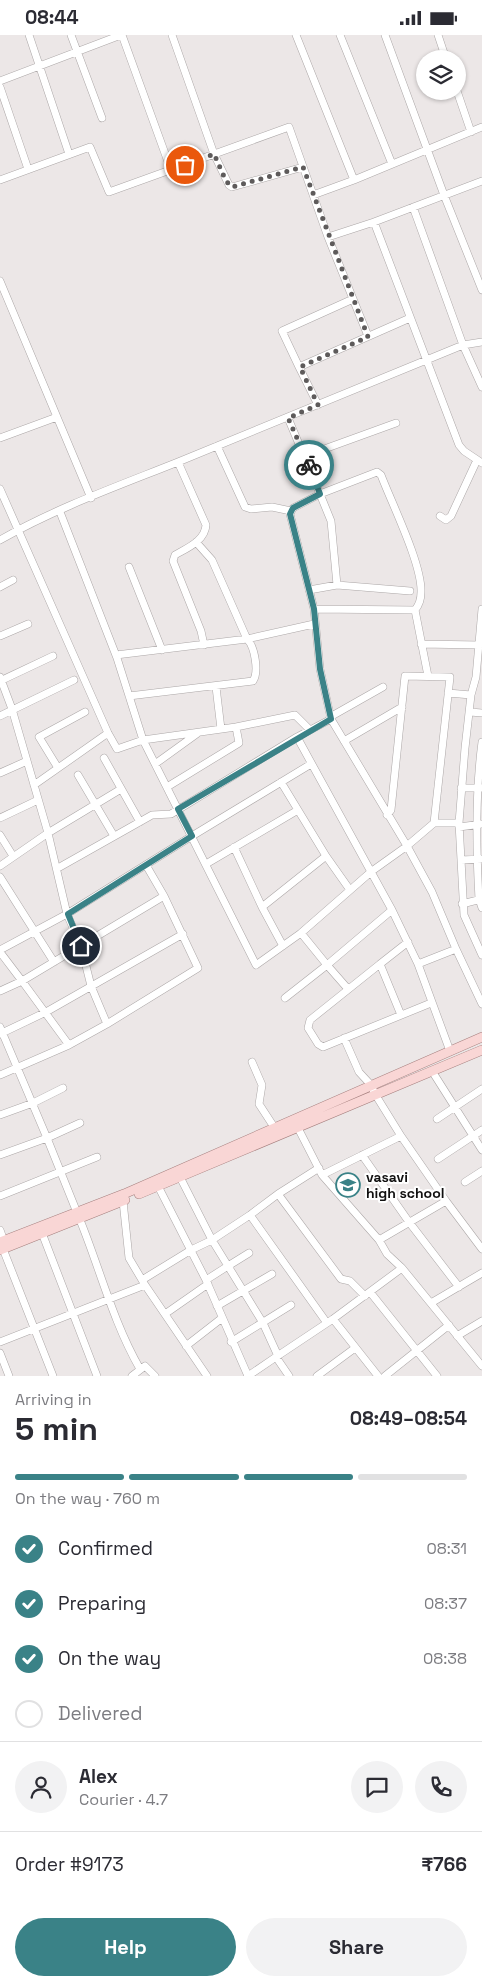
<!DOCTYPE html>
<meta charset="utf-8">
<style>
body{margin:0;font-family:"Space Grotesk",sans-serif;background:#f2f2f3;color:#2b2b33;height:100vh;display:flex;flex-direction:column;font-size:19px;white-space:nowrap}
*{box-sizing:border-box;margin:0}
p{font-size:16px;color:#7c7c81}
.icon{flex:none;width:28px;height:28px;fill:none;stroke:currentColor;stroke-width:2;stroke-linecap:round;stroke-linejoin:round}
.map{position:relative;height:1341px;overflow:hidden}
.drawer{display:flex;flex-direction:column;background:#fff;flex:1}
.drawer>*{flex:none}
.controls{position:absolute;left:416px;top:15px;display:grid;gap:10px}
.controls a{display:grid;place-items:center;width:50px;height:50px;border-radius:50%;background:#fff;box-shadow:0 1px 4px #0004;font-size:25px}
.pin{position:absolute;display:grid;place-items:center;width:42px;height:42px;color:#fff;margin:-21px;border:2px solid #fff;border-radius:50%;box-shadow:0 1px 5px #0007}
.courier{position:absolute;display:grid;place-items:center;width:50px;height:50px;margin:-25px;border:4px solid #3a8287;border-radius:50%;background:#fff;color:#222;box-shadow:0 1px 6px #0007}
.summary em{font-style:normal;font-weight:700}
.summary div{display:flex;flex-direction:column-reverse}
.summary{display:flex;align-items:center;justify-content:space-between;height:85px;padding:0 15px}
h1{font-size:32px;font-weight:700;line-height:38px}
.bar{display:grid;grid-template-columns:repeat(4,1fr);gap:8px 5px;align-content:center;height:60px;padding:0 15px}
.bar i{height:6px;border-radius:4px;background:#e1e1e2}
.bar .on{background:#3a8287}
.bar p{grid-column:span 4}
.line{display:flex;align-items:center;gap:12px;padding:0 15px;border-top:1px solid #e1e1e2}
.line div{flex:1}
.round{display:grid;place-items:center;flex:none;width:52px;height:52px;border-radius:26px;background:#f2f2f3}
ol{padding:0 15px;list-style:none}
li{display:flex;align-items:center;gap:15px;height:55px}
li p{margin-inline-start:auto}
li .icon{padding:5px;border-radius:50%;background:#3a8287;color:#fff;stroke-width:4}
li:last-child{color:#7c7c81}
li i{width:28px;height:28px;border:2px solid #e1e1e2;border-radius:50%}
.cta{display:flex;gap:10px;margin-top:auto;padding:10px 15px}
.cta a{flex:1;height:58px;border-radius:30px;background:#3a8287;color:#fff;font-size:20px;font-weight:700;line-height:58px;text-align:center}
.cta a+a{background:#f2f2f3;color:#2b2b33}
.status{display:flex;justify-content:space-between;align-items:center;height:35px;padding:0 25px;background:#fff;direction:ltr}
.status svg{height:14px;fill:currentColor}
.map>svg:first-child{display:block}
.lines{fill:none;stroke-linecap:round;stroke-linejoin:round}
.minor-casing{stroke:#aca7a7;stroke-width:8}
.major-casing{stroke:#a57f7e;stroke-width:10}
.minor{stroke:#fff;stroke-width:7}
.major{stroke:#f9d6d5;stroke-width:9}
.done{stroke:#5e5b5b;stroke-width:5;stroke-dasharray:0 9}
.route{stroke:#3a8287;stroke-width:6}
.labels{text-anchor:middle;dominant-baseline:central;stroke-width:4;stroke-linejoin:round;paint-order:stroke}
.poi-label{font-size:14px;font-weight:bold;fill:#111010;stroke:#fff;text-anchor:start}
</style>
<div class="status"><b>08:44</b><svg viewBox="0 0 49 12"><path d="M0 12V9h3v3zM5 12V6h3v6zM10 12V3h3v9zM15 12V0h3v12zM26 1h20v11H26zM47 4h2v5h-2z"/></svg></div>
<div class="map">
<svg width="482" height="1341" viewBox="0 0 482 1341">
<rect width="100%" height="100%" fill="#ece7e7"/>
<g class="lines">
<g class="minor-casing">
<path id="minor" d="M29,0L69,119
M71,0L102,83
M122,0L171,135
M172,0L214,119L229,150L232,152L303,132
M296,0L354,145
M340,0L392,129
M385,0L444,160L482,255
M438,0L446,24
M0,46L121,0
M0,52L28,134
M457,56L471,97
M0,145L90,112L109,157L289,92L328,202L368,301
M313,160L354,145L482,92
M413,172L463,310L482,352
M374,187L459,410L464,416L482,428
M328,202L374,187L482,146
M0,246L57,382
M299,332L282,296L353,264
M318,370L299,332L410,283
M288,383L320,459L377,437L381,440C392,469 422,529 421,557C421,564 420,569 415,575
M0,403L57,382L91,463
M217,411L245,472L251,474L272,472L291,476
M305,421L396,388
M178,427L206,490C205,506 187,513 175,520L173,526L201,596L204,610
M0,454L108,698L117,714L143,705L256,930L301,898L327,930L285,963
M60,477L117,623L143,705L236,692
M440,481L446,485L451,481L477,425
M0,505C56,473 118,451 178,427C273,388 368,349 463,310L482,307
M196,507L212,525L247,604L314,589
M129,532L162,615
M337,550L331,486L320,459L293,473L290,479L314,574L320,634L331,684L407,811L432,857L456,914L482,969
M0,552L13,545
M309,555L337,550L410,556
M314,574L415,575L428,641
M482,574L476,642L471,660L465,713L459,788L464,880L482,920
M0,601L28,589
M421,609L479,610
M116,620L247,604C255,612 259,637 253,646L129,661
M0,642L12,674L48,798L67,879L81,911L91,951L107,989
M0,646L53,621
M216,652L221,694
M448,658L471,660
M470,677L482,678
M0,681L74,645
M330,682L383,652
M331,684L297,702L392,875L418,929
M344,706L402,672
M482,707C475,760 476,812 479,864L482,873
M104,723L140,787
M155,729L198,698
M58,733L39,702L85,677
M0,738L27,726
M78,740L114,801
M281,747L298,775
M34,750L108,698
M167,752L239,708L236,692L295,680L310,695
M461,753H482
M387,780L391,775L405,641L450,642L434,788
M0,783L38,765
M459,792L482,789
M0,800L13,821
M234,812L262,872L283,911
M326,821L350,855
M461,825L482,824
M206,829L298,775L326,821L262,872
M0,831L48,798L121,754
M58,833L152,780L171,779L297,702
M0,842L54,927
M462,869L482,864
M301,898L372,836L407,811L434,788H459
M0,915L67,879L192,801L311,729
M0,917L22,946L164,861
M380,929L408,907
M348,954L327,930L392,875
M0,956L22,946L69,1010L0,1040
M401,980L380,929L310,985L308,993L318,1009L323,1012L431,968
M0,992L47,1103L0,1120
M0,999L46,977L183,899
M69,1010L107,989L198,933L164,861L146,830
M450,1016L418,929L456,914
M252,1027L262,1050L259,1069L274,1092
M432,1036L482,1115
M0,1080L33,1068L63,1053
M437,1084L482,1054
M80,1088L47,1103C58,1130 69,1157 80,1185C100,1234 113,1287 140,1334
M298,1093L322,1140L379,1205L387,1219L402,1233
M362,1120L409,1187L459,1252
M438,1124L482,1095
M319,1133L278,1159L341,1244L350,1246L365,1261
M322,1140L401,1101L375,1059L371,1050L359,1037L344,1003
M180,1142L212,1205L228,1231L249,1218
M465,1147L482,1136
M158,1151L206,1245L248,1341
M0,1161L97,1122
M123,1166L129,1223L145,1250L207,1341
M446,1166L482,1214
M250,1180L327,1288
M0,1195L4,1206
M42,1198L97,1341
M379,1205L446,1166L401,1101
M3,1214L53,1341
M142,1245L191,1215L212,1205L250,1180L278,1159
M206,1245L228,1231L263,1288L278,1321
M370,1257L437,1341
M431,1268L482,1238
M217,1271L272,1239
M165,1279L208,1249
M333,1284L378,1341
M457,1301L482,1286
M0,1307L145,1250
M231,1307L291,1270
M186,1311L222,1283
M0,1318L9,1341
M276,1322L333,1284L402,1233L482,1331
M132,1341L145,1331L155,1341
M248,1341L276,1322L289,1341
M317,1341L355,1313
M385,1341L449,1290"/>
</g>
<g class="major-casing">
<path id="major" d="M139,1159L482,1015
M0,1207L124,1159L482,1002
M0,1215L125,1165"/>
</g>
<use href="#minor" class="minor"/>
<use href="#major" class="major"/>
</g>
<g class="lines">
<path class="done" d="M185,130L214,119L226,146L232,152L303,132L368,302L300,332L318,370L288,383L309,430"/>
<path class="route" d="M81,911L68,879L192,801L178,774L331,684L320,634L314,574L290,479L293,473L320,459L309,430"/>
</g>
<defs>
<g id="school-ring" transform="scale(1.25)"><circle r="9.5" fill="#fff" stroke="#3a8287" stroke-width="1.5"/><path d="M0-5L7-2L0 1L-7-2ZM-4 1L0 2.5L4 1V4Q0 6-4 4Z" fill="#3a8287"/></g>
</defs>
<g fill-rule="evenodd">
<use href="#school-ring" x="348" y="1150"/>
</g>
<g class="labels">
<g class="poi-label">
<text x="366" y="1142">vasavi<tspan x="366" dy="16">high school</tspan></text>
</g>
</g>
</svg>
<div class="controls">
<a><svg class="icon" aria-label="layers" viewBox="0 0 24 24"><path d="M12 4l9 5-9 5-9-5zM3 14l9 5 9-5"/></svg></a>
</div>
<div class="pin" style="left:185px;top:130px;background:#ea580c"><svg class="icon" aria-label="bag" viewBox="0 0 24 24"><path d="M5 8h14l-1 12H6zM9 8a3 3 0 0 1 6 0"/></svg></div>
<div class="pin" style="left:81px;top:911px;background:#1f2937"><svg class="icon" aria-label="home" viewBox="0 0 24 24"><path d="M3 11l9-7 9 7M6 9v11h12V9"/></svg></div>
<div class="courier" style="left:309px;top:430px"><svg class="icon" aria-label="bike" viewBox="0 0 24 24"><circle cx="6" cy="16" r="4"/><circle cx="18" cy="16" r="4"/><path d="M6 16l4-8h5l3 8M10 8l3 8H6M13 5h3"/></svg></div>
</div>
<section class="drawer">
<div class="summary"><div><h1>5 min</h1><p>Arriving in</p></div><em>08:49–08:54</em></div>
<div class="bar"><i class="on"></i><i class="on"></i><i class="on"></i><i></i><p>On the way · 760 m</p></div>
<ol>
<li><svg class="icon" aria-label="check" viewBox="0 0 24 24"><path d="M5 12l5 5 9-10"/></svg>Confirmed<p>08:31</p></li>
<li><svg class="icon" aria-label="check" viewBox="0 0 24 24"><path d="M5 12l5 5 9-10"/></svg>Preparing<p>08:37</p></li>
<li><svg class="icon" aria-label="check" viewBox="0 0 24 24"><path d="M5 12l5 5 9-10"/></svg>On the way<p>08:38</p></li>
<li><i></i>Delivered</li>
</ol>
<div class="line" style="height:90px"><a class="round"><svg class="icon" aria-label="person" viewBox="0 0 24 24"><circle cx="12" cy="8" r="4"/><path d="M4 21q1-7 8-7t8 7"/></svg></a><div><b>Alex</b><p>Courier · 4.7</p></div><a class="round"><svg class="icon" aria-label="chat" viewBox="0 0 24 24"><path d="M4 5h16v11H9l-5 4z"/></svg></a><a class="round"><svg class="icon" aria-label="phone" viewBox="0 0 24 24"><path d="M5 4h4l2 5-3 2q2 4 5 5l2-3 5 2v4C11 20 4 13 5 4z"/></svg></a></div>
<div class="line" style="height:65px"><div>Order #9173</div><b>₹766</b></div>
<div class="cta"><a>Help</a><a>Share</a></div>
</section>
